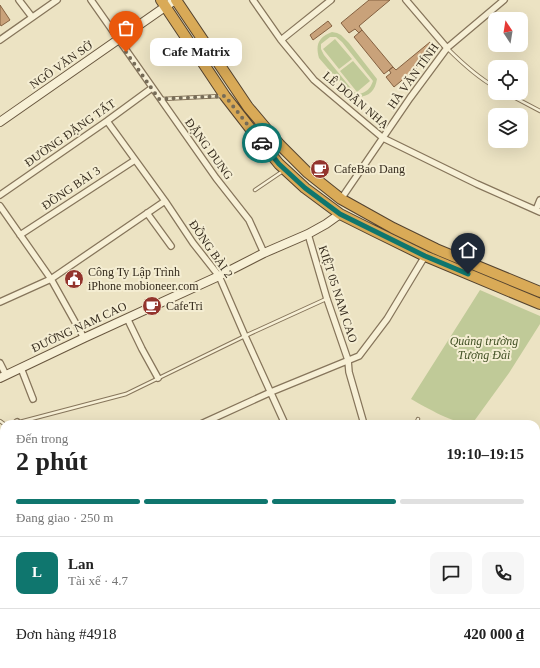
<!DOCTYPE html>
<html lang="vi">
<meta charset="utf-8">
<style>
body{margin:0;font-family:"Times New Roman",serif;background:#f6f6f6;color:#222;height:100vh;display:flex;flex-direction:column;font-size:15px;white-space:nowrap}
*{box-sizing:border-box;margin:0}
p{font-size:13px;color:#767676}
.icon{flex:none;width:22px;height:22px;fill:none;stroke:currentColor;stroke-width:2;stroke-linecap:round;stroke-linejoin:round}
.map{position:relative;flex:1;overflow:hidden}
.panel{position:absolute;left:0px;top:420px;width:540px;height:248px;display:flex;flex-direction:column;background:#fff;border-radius:12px 12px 0 0;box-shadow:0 4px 16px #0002}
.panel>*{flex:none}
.needle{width:26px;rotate:348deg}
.fabs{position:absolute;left:488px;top:12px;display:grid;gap:8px}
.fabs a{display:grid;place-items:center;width:40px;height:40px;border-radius:8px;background:#fff;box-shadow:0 4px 16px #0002;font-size:20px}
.pin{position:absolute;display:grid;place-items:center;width:34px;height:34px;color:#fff;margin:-41px -17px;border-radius:50% 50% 50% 0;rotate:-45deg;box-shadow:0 0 4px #0007}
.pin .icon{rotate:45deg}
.courier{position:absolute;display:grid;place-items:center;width:40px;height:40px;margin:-20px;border:3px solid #0f766e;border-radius:50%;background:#fff;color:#222;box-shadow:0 1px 5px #0007}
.bubble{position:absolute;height:28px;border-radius:8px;background:#fff;box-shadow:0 4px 16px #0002;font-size:13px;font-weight:700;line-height:28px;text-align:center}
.headline em{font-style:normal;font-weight:700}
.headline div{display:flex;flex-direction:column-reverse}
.headline{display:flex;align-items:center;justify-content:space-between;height:68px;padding:0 16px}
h1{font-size:26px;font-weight:700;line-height:30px}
.bar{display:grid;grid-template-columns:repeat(4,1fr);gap:6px 4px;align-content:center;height:48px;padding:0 16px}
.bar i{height:5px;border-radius:3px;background:#e0e0e0}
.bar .on{background:#0f766e}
.bar p{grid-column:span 4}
.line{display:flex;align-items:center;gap:10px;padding:0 16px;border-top:1px solid #e0e0e0}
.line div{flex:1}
.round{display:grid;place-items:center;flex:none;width:42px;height:42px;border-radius:8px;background:#f6f6f6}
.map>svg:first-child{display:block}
.green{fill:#c0ca98;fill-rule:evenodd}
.building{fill:#c9a27a;stroke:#846141}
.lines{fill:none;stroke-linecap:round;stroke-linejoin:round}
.lane-casing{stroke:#86755b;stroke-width:4.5}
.street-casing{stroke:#86755b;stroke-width:8}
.secondary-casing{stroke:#68563e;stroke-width:10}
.highway-casing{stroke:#54432f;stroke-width:12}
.lane{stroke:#f7f0d6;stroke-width:2.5}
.street{stroke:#f7f0d6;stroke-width:5.5}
.secondary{stroke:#f7f0d6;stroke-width:8}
.highway{stroke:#d9aa57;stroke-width:10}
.done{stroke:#766c58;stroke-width:4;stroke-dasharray:0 7.2}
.route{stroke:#0f766e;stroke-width:5}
.labels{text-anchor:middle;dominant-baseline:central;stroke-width:4;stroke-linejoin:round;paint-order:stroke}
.street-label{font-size:12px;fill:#362c1e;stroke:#f4edd2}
.poi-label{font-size:12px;fill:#362c1e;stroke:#f4edd2;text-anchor:start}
.park-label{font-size:12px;font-style:italic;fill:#435226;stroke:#f4edd2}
</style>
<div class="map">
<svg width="540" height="668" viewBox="0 0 540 668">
<rect width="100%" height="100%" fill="#ece3c3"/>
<path class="green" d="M332,32L337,33L341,35L349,43L377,79C375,93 366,99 352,96L319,58C315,44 319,37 332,32ZM330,37H336L342,42L373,81C370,89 367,92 359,94L354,92L324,55L321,49V44Z
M335,39L352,59L339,69L323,49Z
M353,61L370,81L357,92L340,71Z
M480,290L540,316V324L509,373L472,424C454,424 427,408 411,399Z"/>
<path class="building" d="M369,0H390L359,26L362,30L359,33L355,29L349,33L341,23Z
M0,5L10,20L1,26L0,24Z
M328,21L332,26L313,40L310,35Z
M362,30L393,67L384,74L354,37Z
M430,42L438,50L394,87L386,77L391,73L389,70L393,67L396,70Z"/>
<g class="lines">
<g class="lane-casing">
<path id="lane" d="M447,48C462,63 477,77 495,87
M506,93L540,111
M162,99L221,96
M255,190L283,171
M0,421L4,424
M12,424L126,394L245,336L326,299
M416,424L418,419
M26,664L28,668
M92,664L94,668"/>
</g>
<g class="street-casing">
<path id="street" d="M19,0L32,17
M91,0L216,178L249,220L264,253
M253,0L281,40L314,80L383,138L477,184L540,212
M406,0L447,48
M0,40L57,0
M281,40L331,0
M107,121L165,201L193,243L219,276L245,336L285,424
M0,195L107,121L152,88
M341,199L410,98L447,48L504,0
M0,206L51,279L84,338
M536,210L540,200
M147,213L171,246
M308,234L327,299L348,360L349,372L364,424
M20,235L135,160
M0,302L51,279L165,201
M127,318L142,349L158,378
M0,363L6,375
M21,368L33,399
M17,422L18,424
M201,424L271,392L359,356L387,319L425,256
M536,464H540
M0,507H4
M0,541L4,539
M0,582L4,580
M536,623L540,624
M0,647L4,645
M217,664L219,668
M274,664L278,668
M166,665L168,664
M255,668L260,664
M354,668L357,664
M435,668L440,664"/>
</g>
<g class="secondary-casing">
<path id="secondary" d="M0,122L175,0
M0,378L84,338L219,276L264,253L308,234L326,224L340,214
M0,465H4
M536,532L540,533"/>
</g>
<g class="highway-casing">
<path id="highway" d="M161,0L225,96L256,136L279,164L305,188L340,214L372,230L425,256L540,304
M176,0L248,107L280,145L307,172L341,199L393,228L436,249L540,292"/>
</g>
<use href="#lane" class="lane"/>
<use href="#street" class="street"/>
<use href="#secondary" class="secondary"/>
<use href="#highway" class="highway"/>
</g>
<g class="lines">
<path class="done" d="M126,52L159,99L225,96L262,143"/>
<path class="route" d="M262,143L279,164L305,188L340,214L425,256L468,274"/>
</g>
<defs>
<g id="cafe-disc" transform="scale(1)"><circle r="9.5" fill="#93342d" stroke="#f4edd2"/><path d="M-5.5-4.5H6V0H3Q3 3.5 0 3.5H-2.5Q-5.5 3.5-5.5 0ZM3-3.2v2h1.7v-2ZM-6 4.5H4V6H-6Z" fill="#fff"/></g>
<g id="civic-disc" transform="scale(1)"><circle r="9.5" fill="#93342d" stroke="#f4edd2"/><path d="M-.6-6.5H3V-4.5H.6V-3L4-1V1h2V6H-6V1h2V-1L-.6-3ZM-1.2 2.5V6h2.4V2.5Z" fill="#fff"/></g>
</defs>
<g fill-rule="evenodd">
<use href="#cafe-disc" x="320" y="169"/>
<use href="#civic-disc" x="74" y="279"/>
<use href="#cafe-disc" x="152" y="306"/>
</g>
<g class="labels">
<g class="street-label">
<text transform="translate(61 65) rotate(-35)">NGÔ VĂN SỞ</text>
<text transform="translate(413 76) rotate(-54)">HÀ VĂN TÍNH</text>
<text transform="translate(356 100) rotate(40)">LÊ DOÃN NHẠ</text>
<text transform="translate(70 133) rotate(-35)">ĐƯỜNG ĐẶNG TẤT</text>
<text transform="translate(209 149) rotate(54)">ĐẶNG DUNG</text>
<text transform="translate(71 188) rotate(-34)">ĐỒNG BÀI 3</text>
<text transform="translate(211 249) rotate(55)">ĐỒNG BÀI 2</text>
<text transform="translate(338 294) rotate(72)">KIỆT 05 NAM CAO</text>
<text transform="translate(79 327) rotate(-25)">ĐƯỜNG NAM CAO</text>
</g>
<g class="poi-label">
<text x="334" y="169">CafeBao Dang</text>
<text x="88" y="272">Công Ty Lập Trình<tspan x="88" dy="14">iPhone mobioneer.com</tspan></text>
<text x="166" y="306">CafeTri</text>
</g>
<g class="park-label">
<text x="484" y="341">Quảng trường<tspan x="484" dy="14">Tượng Đài</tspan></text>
</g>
</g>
</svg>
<div class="fabs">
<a><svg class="needle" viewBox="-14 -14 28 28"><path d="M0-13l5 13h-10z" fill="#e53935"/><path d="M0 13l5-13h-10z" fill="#767676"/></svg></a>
<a><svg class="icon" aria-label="locate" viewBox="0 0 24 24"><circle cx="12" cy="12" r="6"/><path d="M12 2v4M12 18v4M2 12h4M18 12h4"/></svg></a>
<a><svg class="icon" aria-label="layers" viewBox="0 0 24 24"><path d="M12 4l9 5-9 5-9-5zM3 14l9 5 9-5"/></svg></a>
</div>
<div class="pin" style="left:126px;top:52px;background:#ea580c"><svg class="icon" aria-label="bag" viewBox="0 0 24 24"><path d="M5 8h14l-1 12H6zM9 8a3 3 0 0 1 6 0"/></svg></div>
<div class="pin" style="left:468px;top:274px;background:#1f2937"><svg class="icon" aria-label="home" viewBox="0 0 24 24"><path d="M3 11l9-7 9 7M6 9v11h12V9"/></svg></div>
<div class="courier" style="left:262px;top:143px"><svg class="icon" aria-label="car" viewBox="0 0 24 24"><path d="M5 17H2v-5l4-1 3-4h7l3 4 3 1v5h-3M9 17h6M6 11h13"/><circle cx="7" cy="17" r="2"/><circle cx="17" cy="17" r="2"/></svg></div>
<div class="bubble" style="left:150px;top:38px;width:92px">Cafe Matrix</div>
<section class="panel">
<div class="headline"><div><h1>2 phút</h1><p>Đến trong</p></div><em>19:10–19:15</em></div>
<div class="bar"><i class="on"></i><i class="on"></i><i class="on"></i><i></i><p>Đang giao · 250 m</p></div>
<div class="line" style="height:72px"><b class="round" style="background:#0f766e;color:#fff">L</b><div><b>Lan</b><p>Tài xế · 4.7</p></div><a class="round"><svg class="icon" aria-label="chat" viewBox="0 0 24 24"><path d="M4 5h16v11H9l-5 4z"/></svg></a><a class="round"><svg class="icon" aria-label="phone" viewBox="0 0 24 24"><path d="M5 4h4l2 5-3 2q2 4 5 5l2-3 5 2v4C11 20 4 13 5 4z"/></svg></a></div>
<div class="line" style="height:52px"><div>Đơn hàng #4918</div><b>420 000 ₫</b></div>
</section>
</div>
